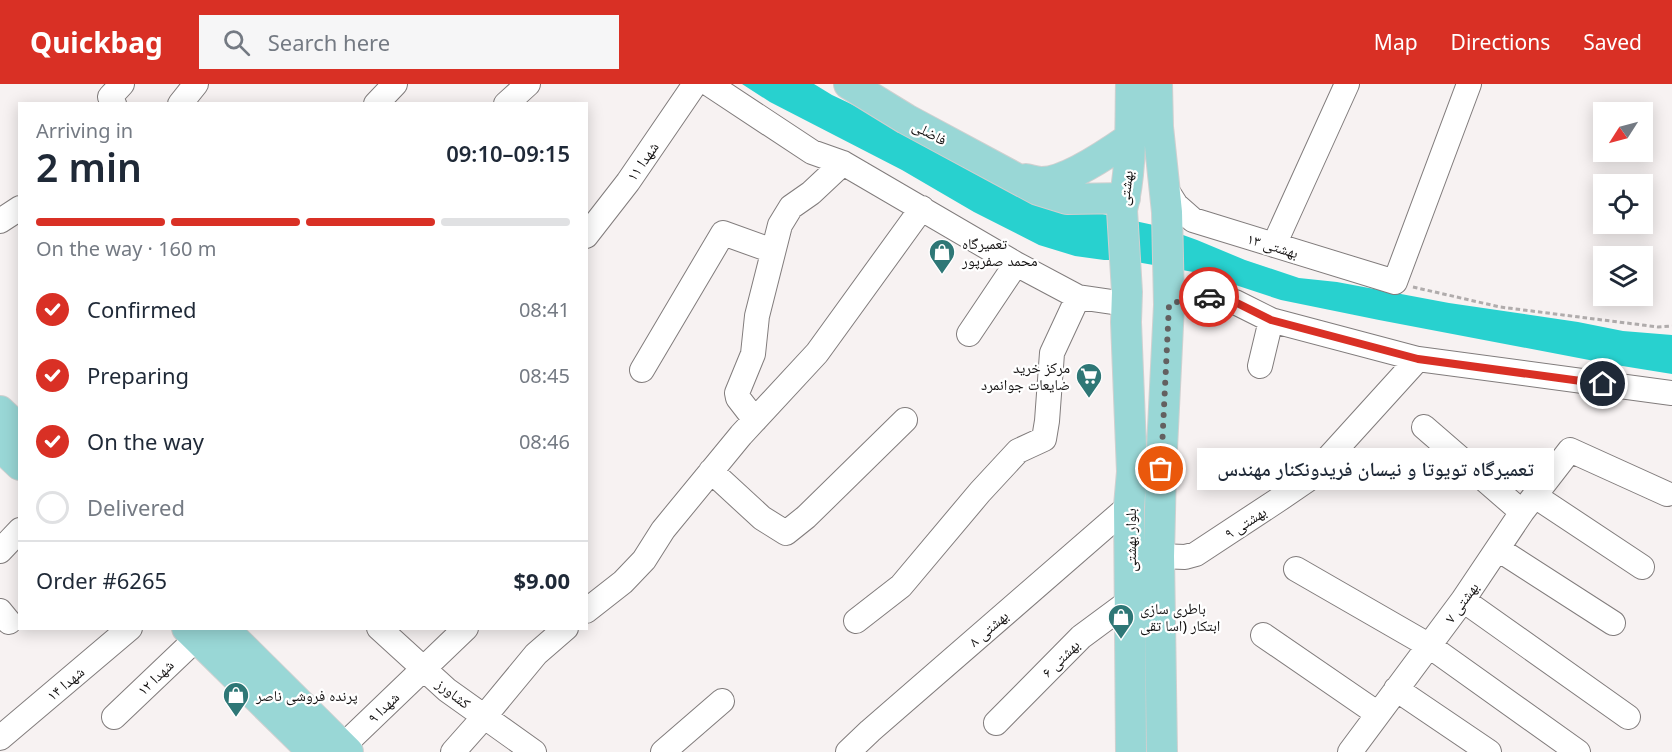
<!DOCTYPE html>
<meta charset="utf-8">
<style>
body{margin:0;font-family:"Noto Sans","Noto Naskh Arabic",sans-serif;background:#f6f6f7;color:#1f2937;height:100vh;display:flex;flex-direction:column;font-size:22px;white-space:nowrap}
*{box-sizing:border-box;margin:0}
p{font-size:20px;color:#747a83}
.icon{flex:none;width:33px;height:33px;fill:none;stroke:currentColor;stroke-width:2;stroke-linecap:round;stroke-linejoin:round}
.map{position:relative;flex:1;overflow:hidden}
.sheet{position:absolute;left:18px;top:18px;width:570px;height:528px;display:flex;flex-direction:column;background:#fff;border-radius:0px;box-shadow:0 3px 15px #0003}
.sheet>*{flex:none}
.needle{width:39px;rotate:234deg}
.fabs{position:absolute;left:1593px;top:18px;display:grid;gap:12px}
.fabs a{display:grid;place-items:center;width:60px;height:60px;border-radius:0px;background:#fff;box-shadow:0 3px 15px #0003;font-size:30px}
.pin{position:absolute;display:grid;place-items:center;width:51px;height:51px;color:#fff;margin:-26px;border:3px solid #fff;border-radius:50%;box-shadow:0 2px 6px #0007}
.courier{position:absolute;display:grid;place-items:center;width:60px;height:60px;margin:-30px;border:4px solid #d93025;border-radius:50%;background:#fff;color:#222;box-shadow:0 2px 8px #0007}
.bubble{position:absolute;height:42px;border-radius:0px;background:#fff;box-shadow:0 3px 15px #0003;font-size:20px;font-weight:600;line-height:42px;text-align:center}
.overview em{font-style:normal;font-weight:600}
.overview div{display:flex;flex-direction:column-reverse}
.overview{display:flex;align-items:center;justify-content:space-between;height:102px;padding:0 18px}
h1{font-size:39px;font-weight:600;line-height:45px}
.bar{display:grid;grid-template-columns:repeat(4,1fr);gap:9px 6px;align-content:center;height:72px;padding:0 18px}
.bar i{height:8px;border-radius:4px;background:#e0e1e3}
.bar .current{background:#d93025}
.bar p{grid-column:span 4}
.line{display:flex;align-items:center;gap:15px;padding:0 18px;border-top:2px solid #e0e1e3}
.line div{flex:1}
ol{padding:0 18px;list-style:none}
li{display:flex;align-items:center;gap:18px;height:66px}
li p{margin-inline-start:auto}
li .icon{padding:6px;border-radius:50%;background:#d93025;color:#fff;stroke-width:4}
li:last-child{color:#747a83}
li i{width:33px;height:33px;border:3px solid #e0e1e3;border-radius:50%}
header{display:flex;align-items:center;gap:36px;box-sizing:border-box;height:84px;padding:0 30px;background:#d93025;color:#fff}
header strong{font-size:28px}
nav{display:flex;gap:33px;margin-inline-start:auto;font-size:21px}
.search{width:420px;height:54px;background:#f6f6f7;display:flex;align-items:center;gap:15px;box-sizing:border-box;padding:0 21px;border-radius:0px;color:#747a83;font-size:22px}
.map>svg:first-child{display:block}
.water{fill:#28d1cf}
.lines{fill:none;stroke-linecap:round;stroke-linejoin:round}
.minor-casing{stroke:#817c7c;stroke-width:26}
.major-casing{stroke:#d0d0d0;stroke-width:32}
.path{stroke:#b0acac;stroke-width:3;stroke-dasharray:4.5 3;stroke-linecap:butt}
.minor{stroke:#fff;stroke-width:24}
.major{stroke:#99d7d6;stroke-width:30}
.done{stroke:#636060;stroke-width:6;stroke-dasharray:0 10.8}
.route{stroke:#d93025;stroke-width:8}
.labels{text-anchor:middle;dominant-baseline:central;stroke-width:4.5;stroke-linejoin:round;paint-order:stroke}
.street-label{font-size:15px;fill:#141212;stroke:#fff}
.poi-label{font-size:15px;fill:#141212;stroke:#fff;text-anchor:start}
</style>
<header>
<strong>Quickbag</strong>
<div class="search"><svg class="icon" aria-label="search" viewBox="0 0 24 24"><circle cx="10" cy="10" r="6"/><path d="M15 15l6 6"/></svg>Search here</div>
<nav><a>Map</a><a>Directions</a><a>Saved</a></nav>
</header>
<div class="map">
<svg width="1672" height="668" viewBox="0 0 1672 668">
<rect width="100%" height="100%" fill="#f7f2f2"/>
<path class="water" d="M742,0H814L832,11L868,28L1098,129L1158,142L1197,156L1245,176L1299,194L1337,198L1449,219L1578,238L1623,247L1672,251V290L1610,280L1379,236L1281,216L1199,189L1125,176H1104L1075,172L1039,161L974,128L902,86L770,18Z"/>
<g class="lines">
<g class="minor-casing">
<path id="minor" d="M709,0L812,68L843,79L1016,180L1078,213L1126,220
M114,20L110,13L122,0
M180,20L196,0
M376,20L395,0
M506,20L528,0
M1164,102L1176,121L1193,136L1395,198L1469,0
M0,137L20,124
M586,152L628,98L695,0
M1274,161L1347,0
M1169,221L1198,210L1235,218L1271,236L1418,275L1672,309
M969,250L1016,180
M1260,282L1271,236
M642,286L723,149L773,167
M755,336L738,314L737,309L753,270L757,232L780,141L791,123L811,109L843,79
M1424,343L1522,428
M711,387L762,434L786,449L806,433L905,336
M1535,412L1642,483
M1498,465L1613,539
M0,467L20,446
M1159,472L1185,473L1196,470L1278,416L1310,394L1418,275
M1296,485L1428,561L1578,668
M1463,516L1628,633
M0,527L9,538
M586,527L623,498L644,476L663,446L741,351L817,269L922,124
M856,537L901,502L980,408L1018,367L1044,355L1047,337L1052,269L1078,213
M379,544L447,606L534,668
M1263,551L1378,630
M1396,605L1489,668
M114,633L197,554
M996,639L1081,553L1131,516
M0,654L130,544
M343,662L466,544
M453,668L484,633L536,570L566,544
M663,668L722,617
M848,668L870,647L1129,422
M1350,668L1463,516L1522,428L1570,366L1667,410"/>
</g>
<g class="major-casing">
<path id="major" d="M849,0L906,35L1038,106L1067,115L1125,114
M1131,0C1130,41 1132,86 1122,126L1127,208L1126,238L1132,388L1129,422L1131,668
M1157,0L1158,43L1167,128L1169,221L1161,385L1159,472L1162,668
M1026,95C1030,96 1035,97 1040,98C1065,99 1110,68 1130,54
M0,327L20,346
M0,362L20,381
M187,544L313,668
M223,544L348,668"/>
</g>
<path class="path" d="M1413,203L1500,223L1658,243L1672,242"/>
<use href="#minor" class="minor"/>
<use href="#major" class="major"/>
</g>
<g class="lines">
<path class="done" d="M1161,385L1169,221L1198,210L1209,213"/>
<path class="route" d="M1209,213L1235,218L1271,236L1418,275L1603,300"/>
</g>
<defs>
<g id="shop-pin" transform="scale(1.35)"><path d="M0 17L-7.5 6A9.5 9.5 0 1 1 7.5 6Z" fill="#2e7776" stroke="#fff"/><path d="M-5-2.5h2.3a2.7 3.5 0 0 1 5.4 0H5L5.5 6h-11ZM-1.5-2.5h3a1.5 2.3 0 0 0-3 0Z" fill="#fff"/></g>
<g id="supermarket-pin" transform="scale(1.35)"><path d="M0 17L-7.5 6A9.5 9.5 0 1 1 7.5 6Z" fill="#2e7776" stroke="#fff"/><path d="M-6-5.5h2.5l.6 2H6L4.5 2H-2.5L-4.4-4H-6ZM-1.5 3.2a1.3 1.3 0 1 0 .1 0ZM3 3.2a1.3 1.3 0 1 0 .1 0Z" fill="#fff"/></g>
</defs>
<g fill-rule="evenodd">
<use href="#shop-pin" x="942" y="168"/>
<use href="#supermarket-pin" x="1089" y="292"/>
<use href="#shop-pin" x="1121" y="533"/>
<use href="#shop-pin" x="236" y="611"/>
</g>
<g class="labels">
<g class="street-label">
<text transform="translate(930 48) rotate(28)">فاضلی</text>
<text transform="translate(642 77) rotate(-55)">شهدا ۱۱</text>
<text transform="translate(1125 104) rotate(-83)">بهشتی</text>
<text transform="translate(1273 161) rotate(17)">بهشتی ۱۳</text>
<text transform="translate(1245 438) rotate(-33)">بهشتی ۹</text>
<text transform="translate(1130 456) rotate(-90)">بلوار بهشتی</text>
<text transform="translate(1461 518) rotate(-54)">بهشتی ۷</text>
<text transform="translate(988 544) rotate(-41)">بهشتی ۸</text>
<text transform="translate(1060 574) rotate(-45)">بهشتی ۶</text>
<text transform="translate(155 593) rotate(-44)">شهدا ۱۲</text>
<text transform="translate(65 599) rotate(-40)">شهدا ۱۴</text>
<text transform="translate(454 609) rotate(38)">کشاورز</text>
<text transform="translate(383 623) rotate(-44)">شهدا ۹</text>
</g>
<g class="poi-label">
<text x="962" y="159">تعمیرگاه<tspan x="962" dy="17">محمد صفرپور</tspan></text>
<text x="1070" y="283" text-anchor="end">مرکز خرید<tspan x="1070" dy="17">ضایعات جوانمرد</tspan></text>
<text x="1140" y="524">باطری سازی<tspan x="1140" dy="17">ابتکار (اسا تقی</tspan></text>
<text x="256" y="611">پرنده فروشی ناصر</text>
</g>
</g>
</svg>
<div class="fabs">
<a><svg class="needle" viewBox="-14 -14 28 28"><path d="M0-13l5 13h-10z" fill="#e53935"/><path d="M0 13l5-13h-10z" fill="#747a83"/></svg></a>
<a><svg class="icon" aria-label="locate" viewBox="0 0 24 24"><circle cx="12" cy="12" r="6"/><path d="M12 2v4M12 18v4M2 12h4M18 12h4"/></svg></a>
<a><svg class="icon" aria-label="layers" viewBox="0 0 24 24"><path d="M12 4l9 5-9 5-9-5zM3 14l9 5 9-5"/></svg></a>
</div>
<div class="pin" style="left:1161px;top:385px;background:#ea580c"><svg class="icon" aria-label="bag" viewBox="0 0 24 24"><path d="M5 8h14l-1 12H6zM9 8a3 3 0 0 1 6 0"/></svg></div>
<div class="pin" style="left:1603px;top:300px;background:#1f2937"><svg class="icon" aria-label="home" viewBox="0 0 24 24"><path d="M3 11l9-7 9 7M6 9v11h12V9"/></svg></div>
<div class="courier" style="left:1209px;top:213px"><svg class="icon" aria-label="car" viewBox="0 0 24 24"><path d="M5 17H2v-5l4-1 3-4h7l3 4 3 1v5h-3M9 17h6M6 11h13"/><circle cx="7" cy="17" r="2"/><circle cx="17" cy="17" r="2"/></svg></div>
<div class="bubble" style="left:1197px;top:364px;width:357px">تعمیرگاه تویوتا و نیسان فریدونکنار مهندس</div>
<section class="sheet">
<div class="overview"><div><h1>2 min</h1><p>Arriving in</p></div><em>09:10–09:15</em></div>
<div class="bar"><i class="current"></i><i class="current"></i><i class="current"></i><i></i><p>On the way · 160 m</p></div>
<ol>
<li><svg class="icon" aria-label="check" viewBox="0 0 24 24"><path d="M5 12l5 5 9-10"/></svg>Confirmed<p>08:41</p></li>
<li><svg class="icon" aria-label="check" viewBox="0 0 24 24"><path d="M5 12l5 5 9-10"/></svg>Preparing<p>08:45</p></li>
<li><svg class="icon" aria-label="check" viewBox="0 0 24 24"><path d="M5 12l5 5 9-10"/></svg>On the way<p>08:46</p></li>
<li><i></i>Delivered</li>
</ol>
<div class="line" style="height:78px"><div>Order #6265</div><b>$9.00</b></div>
</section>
</div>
